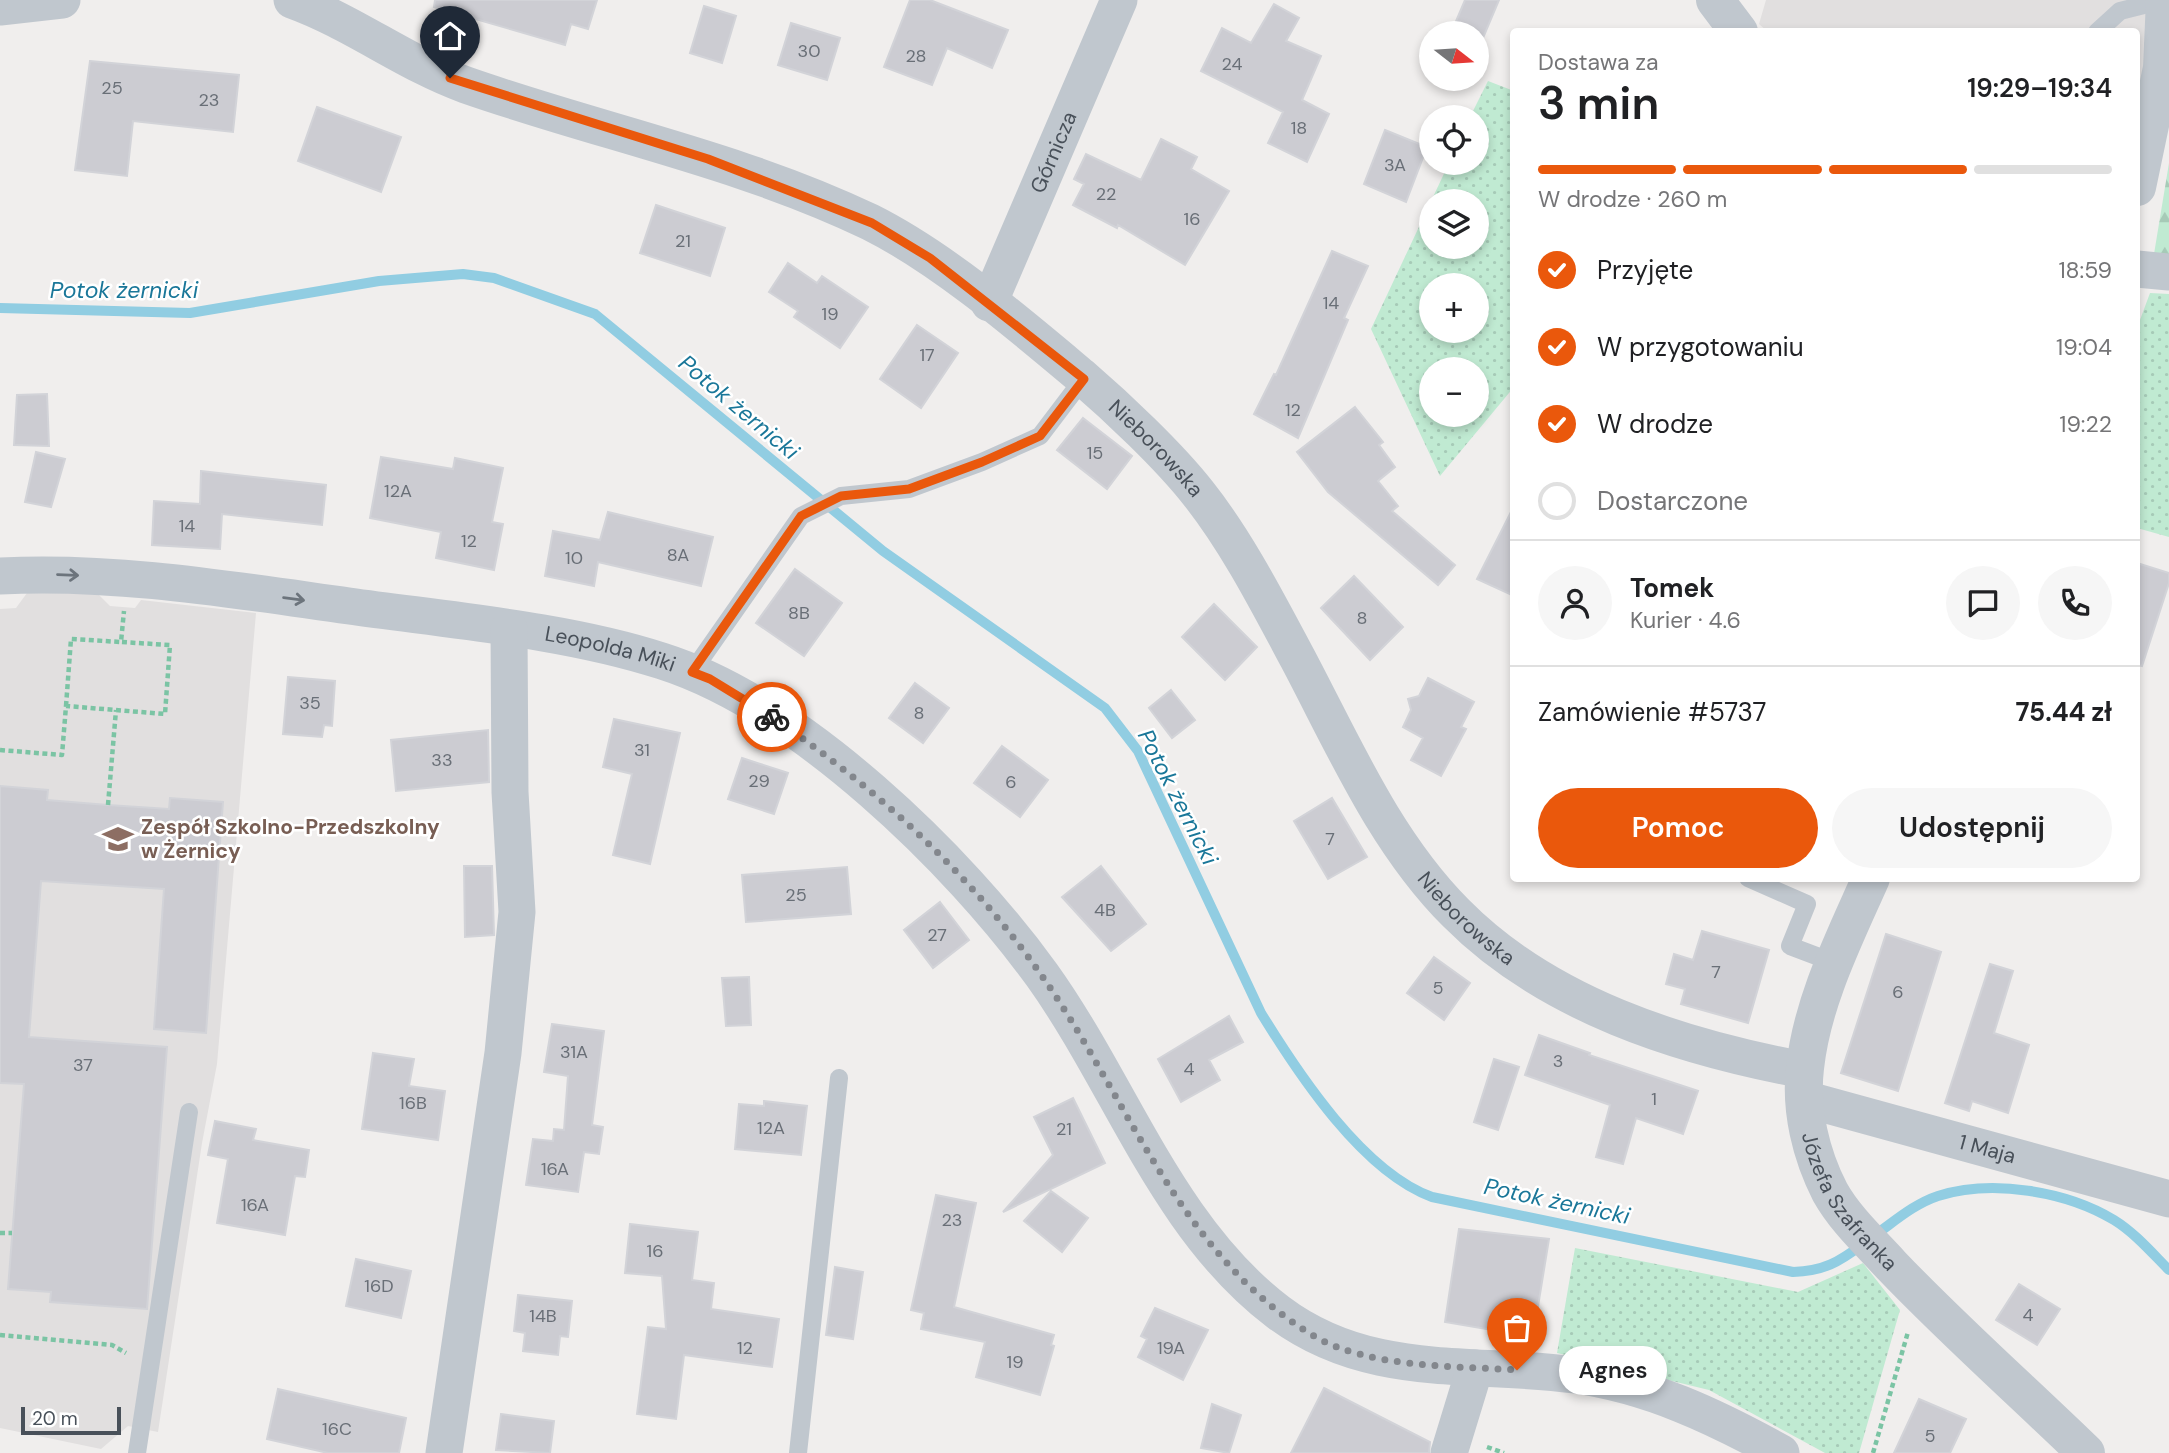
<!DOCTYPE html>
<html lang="pl">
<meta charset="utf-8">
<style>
body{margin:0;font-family:"DM Sans",sans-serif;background:#f6f6f6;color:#202124;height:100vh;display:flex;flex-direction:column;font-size:26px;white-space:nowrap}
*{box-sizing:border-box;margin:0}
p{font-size:23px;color:#757577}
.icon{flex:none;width:38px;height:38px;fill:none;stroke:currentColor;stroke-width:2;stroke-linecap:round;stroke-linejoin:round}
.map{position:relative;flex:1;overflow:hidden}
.panel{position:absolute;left:1510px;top:28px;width:630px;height:854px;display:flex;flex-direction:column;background:#fff;border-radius:7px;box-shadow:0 4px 10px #0003}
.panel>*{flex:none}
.needle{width:46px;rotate:107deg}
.tools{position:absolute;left:1419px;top:21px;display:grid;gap:14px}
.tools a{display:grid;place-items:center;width:70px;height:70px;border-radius:50%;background:#fff;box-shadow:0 4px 10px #0003;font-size:35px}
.scale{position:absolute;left:21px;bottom:18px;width:100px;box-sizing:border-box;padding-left:7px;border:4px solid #485059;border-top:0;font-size:19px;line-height:24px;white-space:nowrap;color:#485059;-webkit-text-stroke:5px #fff;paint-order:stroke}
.pin{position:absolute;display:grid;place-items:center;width:60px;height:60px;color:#fff;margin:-72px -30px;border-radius:50% 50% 50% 0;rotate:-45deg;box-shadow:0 0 7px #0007}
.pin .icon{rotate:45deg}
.courier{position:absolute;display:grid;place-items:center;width:70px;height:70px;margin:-35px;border:5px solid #ea580c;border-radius:50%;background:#fff;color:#222;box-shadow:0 2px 9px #0007}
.bubble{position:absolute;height:49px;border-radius:24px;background:#fff;box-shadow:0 4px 10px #0003;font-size:23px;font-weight:600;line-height:49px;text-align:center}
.headline em{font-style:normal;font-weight:600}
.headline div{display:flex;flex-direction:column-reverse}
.headline{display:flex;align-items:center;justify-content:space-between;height:119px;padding:0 28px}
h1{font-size:46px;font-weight:600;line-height:52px}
.bar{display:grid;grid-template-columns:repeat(4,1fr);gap:10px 7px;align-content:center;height:84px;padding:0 28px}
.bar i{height:9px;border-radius:5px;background:#e0e0e0}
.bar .active{background:#ea580c}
.bar p{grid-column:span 4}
.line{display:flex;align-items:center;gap:18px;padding:0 28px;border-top:2px solid #e0e0e0}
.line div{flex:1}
.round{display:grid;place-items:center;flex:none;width:74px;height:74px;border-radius:37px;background:#f6f6f6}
ol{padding:0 28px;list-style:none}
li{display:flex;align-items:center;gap:21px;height:77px}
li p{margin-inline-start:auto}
li .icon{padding:7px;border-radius:50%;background:#ea580c;color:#fff;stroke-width:4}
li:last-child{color:#757577}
li i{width:38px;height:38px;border:4px solid #e0e0e0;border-radius:50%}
.button{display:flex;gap:14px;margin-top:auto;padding:14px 28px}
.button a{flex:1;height:80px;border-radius:42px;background:#ea580c;color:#fff;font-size:28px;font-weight:600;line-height:80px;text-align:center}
.button a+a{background:#f6f6f6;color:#202124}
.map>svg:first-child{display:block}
.education{fill:#e1dfdf}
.grass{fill:url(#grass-dots);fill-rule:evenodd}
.forest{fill:url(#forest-firs)}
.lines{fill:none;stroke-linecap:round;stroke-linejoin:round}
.stream{stroke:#91cde2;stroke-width:10}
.building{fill:#ccccd2;stroke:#d2d3d8;stroke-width:2}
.path{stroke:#7bc4a4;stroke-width:4.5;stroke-dasharray:5 3.5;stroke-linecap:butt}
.service{stroke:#c0c7ce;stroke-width:18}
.minor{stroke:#c0c7ce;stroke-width:37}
.tertiary{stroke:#c0c7ce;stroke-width:38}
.oneway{stroke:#6c747c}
.done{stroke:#83878d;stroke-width:7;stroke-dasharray:0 12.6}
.route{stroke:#ea580c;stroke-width:9}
.labels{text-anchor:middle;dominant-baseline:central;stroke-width:5;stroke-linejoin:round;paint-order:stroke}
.number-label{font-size:18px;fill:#696f77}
.street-label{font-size:21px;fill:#485059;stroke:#fff}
.education-label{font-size:21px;font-weight:bold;fill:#785e54;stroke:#fff;text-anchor:start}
.water-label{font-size:23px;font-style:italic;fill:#1a7799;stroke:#fff}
</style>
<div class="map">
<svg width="2169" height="1453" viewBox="0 0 2169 1453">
<defs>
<pattern id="grass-dots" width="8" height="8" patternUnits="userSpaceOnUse" patternTransform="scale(1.75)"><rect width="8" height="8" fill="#c0ead2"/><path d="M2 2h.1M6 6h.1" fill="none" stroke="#a6cab7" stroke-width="1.8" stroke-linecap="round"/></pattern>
<pattern id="forest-firs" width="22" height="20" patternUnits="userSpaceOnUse" patternTransform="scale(1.75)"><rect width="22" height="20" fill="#c0ead2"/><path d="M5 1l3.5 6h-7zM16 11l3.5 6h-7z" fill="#a6cab7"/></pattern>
</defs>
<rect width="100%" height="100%" fill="#f0eeed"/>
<path class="education" d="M1766,0H2154L2137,122V32H1768L1759,24Z
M96,592L110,606L135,608L141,600L256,613L217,1064L202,1143L158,1432L128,1426L101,1449L0,1428V609L16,608L27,593Z"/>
<path class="grass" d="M1488,81L1514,91V387L1440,476L1371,329L1449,163H1477V117H1470ZM1432,201H1477V247H1432ZM1432,285H1477V331H1432ZM1432,369H1477V415H1432Z
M2150,293L2169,294V537L2137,528V328Z
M1575,1248L1798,1292L1863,1263L1900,1310L1859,1453H1825L1709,1390L1557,1353Z"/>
<path class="forest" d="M2169,163V255L2154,254Z"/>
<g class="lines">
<path class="stream" d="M0,308L190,313L379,281L463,274L494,278L595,314L883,551L1105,708L1138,751L1261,1013C1299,1075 1363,1172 1432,1197L1793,1272C1824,1271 1839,1262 1863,1244
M1875,1235C1895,1221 1914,1204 1938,1196C1992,1179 2066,1191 2114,1220C2135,1233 2152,1253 2169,1270"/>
</g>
<path class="building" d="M435,0H597L588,29L571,24L565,45L434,7Z
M910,0H930L1008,30L992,68L947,48L932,85L884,67Z
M1465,0H1499L1483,38L1454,26Z
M1274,4L1299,18L1286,41L1321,56L1302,100L1329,114L1307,162L1268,143L1283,112L1201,71L1222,28L1251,43Z
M704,6L736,16L722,63L690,53Z
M791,23L840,38L827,80L778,65Z
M90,61L239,75L233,132L133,121L127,176L75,170Z
M317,107L401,137L381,192L298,161Z
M1385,130L1427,147L1406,202L1364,184Z
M1161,139L1197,157L1191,169L1229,191L1185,265L1118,225L1117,228L1073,205L1084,184L1074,179L1086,154L1141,180Z
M656,205L725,228L710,276L640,253Z
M1332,251L1368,266L1344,318L1348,320L1298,438L1254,414L1274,374L1276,375Z
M788,263L817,283L822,276L868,307L840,348L794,317L798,311L769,292Z
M917,325L958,353L921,408L880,379Z
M47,394L49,446L14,445L17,395Z
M1355,407L1383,442L1379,445L1395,467L1378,481L1398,506L1392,511L1455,565L1438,585L1328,492L1297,452Z
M1083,418L1132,456L1107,489L1057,450Z
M36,452L65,459L51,507L25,502Z
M381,457L453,469L455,458L503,468L492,522L503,524L494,570L436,558L441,532L370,518Z
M201,471L326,485L322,525L222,514L220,549L152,545L154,501L200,504Z
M1514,506V596L1477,579Z
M608,512L713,537L701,586L598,562L594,586L545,576L553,531L600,540Z
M2137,563L2169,573V583L2142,666L2137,665Z
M795,569L842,603L804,656L756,623Z
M1354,576L1403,627L1370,660L1321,608Z
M1214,604L1257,647L1225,680L1182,637Z
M288,677L335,681L332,726L324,725L322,737L283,734Z
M1428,678L1474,702L1461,727L1466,729L1441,776L1411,760L1423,738L1403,727L1411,710L1408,699L1419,696Z
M915,683L949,708L923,743L889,718Z
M1171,690L1195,720L1172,738L1149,708Z
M614,719L680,733L650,864L613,855L632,774L603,767Z
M488,730L489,782L396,791L391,740Z
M1002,746L1048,780L1020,817L974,783Z
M742,758L788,773L774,814L728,799Z
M0,786L48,790L47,800L108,805L169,809L170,798L223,802L206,1033L154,1029L164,889L41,881L29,1037L167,1047L147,1309L50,1302L51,1292L8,1289L24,1084L0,1083Z
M1332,798L1367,857L1328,879L1294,821Z
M464,866H492L494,935L465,937Z
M1101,866L1146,924L1111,951L1062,897Z
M847,867L851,914L746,922L742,875Z
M940,902L969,940L933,968L904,930Z
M1702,931L1769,950L1748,1023L1681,1004L1685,989L1666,984L1674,954L1693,960Z
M1886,934L1941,952L1898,1091L1841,1073Z
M1434,957L1470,983L1444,1020L1407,993Z
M1990,964L2013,971L1994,1033L2029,1045L2008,1113L1972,1101L1969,1111L1945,1103Z
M749,977L751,1025L726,1026L722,978Z
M1229,1016L1243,1042L1209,1060L1220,1080L1181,1102L1158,1059Z
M552,1024L604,1031L592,1125L603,1127L599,1154L584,1152L578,1192L526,1185L533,1139L553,1141L554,1129L564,1130L568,1076L544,1072Z
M1539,1035L1590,1053L1589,1055L1698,1091L1683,1134L1636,1118L1623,1164L1596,1157L1610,1105L1525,1075Z
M373,1053L414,1059L409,1086L445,1091L438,1140L362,1129Z
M1494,1059L1519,1067L1498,1130L1474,1122Z
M1073,1098L1105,1163L1003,1212L1053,1155L1034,1117Z
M764,1101L807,1106L801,1155L735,1149L739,1104L764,1106Z
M215,1121L256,1129L253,1140L309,1150L305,1177L295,1176L285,1235L217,1223L228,1159L208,1155Z
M1051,1191L1088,1218L1062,1252L1024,1221Z
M936,1195L976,1203L954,1307L1054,1335L1051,1345L1054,1346L1040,1395L976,1377L985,1342L921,1329L924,1313L911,1310Z
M630,1224L698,1232L692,1280L714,1283L711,1309L779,1319L772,1367L684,1355L676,1419L637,1414L648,1327L666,1329L662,1276L625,1273Z
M1459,1229L1549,1239L1533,1337L1445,1322Z
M356,1259L411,1271L401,1318L346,1306Z
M835,1267L863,1272L853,1339L826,1335Z
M2019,1284L2060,1309L2037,1345L1996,1320Z
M518,1295L572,1301L568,1337L560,1336L558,1355L523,1351L525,1333L514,1331Z
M1155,1308L1208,1330L1183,1380L1138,1357L1147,1339L1141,1336Z
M1324,1388L1430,1442L1429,1453H1291Z
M278,1389L406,1418L399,1453H328L267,1439Z
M1919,1399L1966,1419L1950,1453H1894Z
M1212,1404L1241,1415L1229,1453L1201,1448Z
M501,1414L554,1421L550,1453L496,1450Z"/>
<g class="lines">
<path class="path" d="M66,706L71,639L121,642
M0,750L62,755L66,706L165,714L170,645L121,642L124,611
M108,805L116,710
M0,1233H12
M0,1335L112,1345L126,1353
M1487,1447L1504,1453
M1873,1453L1908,1332"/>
<path class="service" d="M2097,32L2120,11L2164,0
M692,672L801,516L841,496L909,489L982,462L1040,436L1084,378
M1748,878L1807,904L1790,946L1835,963
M137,1453L189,1112
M798,1453L839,1078"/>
<g class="minor">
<path id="s1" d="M292,0C353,22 405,63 466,85C600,132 741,160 870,222C942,258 1019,324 1081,376C1117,407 1169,456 1198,493C1237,542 1268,603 1298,659C1344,746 1385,842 1456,913C1547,1005 1680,1047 1804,1070"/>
<path d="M0,7L62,0"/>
<path d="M2137,269L2169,272"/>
<path id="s2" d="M989,303L1119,0"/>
<path id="s3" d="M0,576C116,570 234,590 349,606C448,620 567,630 662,661C800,705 958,859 1042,975C1121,1085 1167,1228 1278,1312C1368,1380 1470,1361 1574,1375C1649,1385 1716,1417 1781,1453"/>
<path id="s4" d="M1805,1099L2169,1199"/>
<path d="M444,1453L503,1053L517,912L510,792L509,629"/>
<path d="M1449,1453L1475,1368"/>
</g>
<g class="tertiary">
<path d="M1715,0L1739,32"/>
<path d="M2137,187L2162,68L2165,0"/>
<path id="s5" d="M1871,878C1844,939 1812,1002 1805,1068C1800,1110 1811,1155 1830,1192C1845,1219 1870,1242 1891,1265C1953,1330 2021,1390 2086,1453"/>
</g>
</g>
<defs><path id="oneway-shaft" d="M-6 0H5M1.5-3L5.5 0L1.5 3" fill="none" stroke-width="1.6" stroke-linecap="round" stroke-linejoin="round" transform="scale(1.75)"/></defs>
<g class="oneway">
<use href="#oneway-shaft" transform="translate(68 575) rotate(2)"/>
<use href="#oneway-shaft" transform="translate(294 599) rotate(7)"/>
</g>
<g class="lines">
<path class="done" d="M772,717C876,788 970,873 1042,976C1128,1098 1180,1256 1314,1336C1368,1368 1455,1366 1517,1370"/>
<path class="route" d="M450,78L708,159L872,223L930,258L1084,379L1040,436L982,462L909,489L841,496L801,516L692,672L710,679L772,717"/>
</g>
<defs>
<g id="school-bare" transform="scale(2.415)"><path d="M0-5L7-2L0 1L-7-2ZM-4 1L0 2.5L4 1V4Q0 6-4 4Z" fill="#8d6e63" stroke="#fff" stroke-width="2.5" paint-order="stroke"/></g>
</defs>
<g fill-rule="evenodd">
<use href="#school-bare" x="118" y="839"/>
</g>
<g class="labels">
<g class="number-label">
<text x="809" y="51">30</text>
<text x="916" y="56">28</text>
<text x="1232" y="64">24</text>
<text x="112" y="88">25</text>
<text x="209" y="100">23</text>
<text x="1299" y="128">18</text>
<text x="1395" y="165">3A</text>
<text x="1106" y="194">22</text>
<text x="1192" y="219">16</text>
<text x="683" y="241">21</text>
<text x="1331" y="303">14</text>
<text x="830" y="314">19</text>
<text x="927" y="355">17</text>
<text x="1293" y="410">12</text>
<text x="1095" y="453">15</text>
<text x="398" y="491">12A</text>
<text x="187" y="526">14</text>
<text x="469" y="541">12</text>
<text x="678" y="555">8A</text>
<text x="574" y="558">10</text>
<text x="799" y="613">8B</text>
<text x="1362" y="618">8</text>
<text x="310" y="703">35</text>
<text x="919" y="713">8</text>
<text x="642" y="750">31</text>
<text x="442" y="760">33</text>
<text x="759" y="781">29</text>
<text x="1011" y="782">6</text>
<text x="1330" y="839">7</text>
<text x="796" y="895">25</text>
<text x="1105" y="910">4B</text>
<text x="937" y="935">27</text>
<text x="1716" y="972">7</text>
<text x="1438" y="988">5</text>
<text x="1898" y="992">6</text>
<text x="574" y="1052">31A</text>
<text x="1558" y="1061">3</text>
<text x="83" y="1065">37</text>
<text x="1189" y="1069">4</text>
<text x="1654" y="1099">1</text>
<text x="413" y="1103">16B</text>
<text x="771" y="1128">12A</text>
<text x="1064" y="1129">21</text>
<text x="555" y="1169">16A</text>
<text x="255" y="1205">16A</text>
<text x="952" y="1220">23</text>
<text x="655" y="1251">16</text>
<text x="379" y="1286">16D</text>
<text x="2028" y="1315">4</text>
<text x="543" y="1316">14B</text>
<text x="745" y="1348">12</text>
<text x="1171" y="1348">19A</text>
<text x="1015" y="1362">19</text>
<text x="337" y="1429">16C</text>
<text x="1930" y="1436">5</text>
</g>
<g class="street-label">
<text stroke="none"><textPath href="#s2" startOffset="164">Górnicza</textPath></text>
<text stroke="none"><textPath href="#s1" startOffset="987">Nieborowska</textPath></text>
<text stroke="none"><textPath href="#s3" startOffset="616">Leopolda Miki</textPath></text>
<text stroke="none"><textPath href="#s1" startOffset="1554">Nieborowska</textPath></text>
<text stroke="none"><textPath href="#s4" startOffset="189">1 Maja</textPath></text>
<text stroke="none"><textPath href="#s5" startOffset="348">Józefa Szafranka</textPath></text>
</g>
<g class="education-label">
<text x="141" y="827">Zespół Szkolno-Przedszkolny<tspan x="141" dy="24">w Żernicy</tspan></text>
</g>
<g class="water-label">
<text x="124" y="290">Potok żernicki</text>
<text transform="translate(739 407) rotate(40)">Potok żernicki</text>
<text transform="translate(1178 797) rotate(63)">Potok żernicki</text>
<text transform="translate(1557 1201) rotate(12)">Potok żernicki</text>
</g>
</g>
</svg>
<div class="tools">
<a><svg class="needle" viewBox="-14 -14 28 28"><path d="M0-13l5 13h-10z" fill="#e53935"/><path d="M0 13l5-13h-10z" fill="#757577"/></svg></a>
<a><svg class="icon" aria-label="locate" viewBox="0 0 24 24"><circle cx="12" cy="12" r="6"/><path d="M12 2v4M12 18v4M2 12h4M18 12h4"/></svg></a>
<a><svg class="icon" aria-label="layers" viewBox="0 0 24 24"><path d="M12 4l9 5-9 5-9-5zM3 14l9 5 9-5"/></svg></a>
<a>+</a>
<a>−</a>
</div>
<div class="scale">20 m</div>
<div class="pin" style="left:1517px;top:1370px;background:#ea580c"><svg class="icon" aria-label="bag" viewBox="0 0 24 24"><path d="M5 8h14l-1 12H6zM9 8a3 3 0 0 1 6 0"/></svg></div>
<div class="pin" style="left:450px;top:78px;background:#1f2937"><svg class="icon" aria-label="home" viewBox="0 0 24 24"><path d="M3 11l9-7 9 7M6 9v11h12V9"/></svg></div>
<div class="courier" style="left:772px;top:717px"><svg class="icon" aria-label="bike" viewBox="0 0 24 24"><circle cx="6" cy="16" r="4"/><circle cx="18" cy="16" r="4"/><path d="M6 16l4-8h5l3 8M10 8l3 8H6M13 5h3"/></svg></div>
<div class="bubble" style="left:1559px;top:1346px;width:108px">Agnes</div>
<section class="panel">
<div class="headline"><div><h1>3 min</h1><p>Dostawa za</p></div><em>19:29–19:34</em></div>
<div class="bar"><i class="active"></i><i class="active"></i><i class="active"></i><i></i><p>W drodze · 260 m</p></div>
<ol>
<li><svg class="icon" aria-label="check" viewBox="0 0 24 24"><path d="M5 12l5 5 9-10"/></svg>Przyjęte<p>18:59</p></li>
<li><svg class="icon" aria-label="check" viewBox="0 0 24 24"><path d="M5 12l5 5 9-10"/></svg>W przygotowaniu<p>19:04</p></li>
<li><svg class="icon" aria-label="check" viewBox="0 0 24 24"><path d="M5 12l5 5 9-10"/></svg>W drodze<p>19:22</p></li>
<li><i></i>Dostarczone</li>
</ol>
<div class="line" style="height:126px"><a class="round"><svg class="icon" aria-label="person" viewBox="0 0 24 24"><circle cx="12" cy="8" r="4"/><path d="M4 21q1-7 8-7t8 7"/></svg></a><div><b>Tomek</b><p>Kurier · 4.6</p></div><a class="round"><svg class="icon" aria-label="chat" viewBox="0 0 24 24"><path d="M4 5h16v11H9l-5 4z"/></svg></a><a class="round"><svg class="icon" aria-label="phone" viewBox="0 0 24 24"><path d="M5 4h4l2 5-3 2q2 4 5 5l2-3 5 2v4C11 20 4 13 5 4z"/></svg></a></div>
<div class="line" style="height:91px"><div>Zamówienie #5737</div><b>75.44 zł</b></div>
<div class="button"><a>Pomoc</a><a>Udostępnij</a></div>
</section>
</div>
